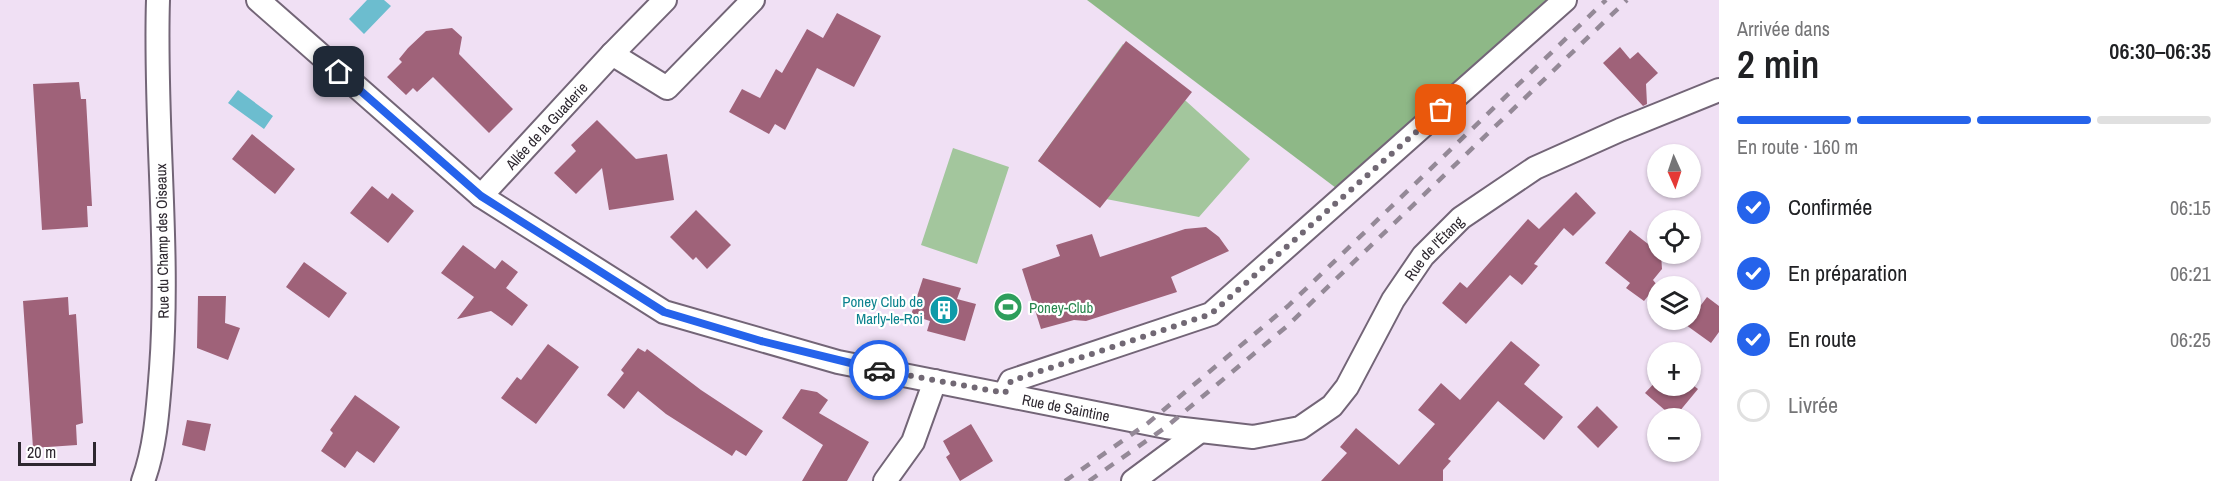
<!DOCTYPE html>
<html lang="fr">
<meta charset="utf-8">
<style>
body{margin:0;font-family:"Archivo Narrow",sans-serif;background:#f6f6f6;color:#202124;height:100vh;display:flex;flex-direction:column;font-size:22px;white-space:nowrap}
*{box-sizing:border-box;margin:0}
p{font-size:20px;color:#757577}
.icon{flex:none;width:33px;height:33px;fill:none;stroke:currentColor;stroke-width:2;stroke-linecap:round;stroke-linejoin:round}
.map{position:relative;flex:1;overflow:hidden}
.panel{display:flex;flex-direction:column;background:#fff;width:510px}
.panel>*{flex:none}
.needle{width:39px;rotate:177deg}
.controls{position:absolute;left:1647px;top:144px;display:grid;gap:12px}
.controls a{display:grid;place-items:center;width:54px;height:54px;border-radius:50%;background:#fff;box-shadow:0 2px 4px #0004;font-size:30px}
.scale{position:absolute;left:18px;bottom:15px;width:78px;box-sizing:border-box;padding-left:6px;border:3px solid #2d272f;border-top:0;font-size:16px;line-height:21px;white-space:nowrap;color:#2d272f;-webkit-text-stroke:4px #fff;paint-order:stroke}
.pin{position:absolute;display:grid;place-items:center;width:51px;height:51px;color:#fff;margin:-26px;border-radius:12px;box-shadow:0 3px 9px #0006}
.courier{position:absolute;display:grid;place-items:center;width:60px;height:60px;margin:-30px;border:4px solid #2563eb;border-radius:50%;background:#fff;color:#222;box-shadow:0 2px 8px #0007}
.overview em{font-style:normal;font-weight:600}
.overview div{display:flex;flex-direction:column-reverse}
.overview{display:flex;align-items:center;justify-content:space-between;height:102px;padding:0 18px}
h1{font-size:39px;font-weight:600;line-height:45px}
.bar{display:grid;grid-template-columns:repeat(4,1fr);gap:9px 6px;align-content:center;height:72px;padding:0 18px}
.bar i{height:8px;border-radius:4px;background:#e0e0e0}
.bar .selected{background:#2563eb}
.bar p{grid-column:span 4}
ol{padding:0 18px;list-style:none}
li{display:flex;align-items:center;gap:18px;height:66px}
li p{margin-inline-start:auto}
li .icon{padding:6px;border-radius:50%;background:#2563eb;color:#fff;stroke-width:4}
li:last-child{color:#757577}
li i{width:33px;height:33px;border:3px solid #e0e0e0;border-radius:50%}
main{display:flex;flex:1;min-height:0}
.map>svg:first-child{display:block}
.green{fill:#a3c69d}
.forest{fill:#8eb887}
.water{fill:#6cbdcf}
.building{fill:#9f6279}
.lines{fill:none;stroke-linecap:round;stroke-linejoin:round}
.minor-casing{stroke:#736577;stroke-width:26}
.minor{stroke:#fff;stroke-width:22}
.rail{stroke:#948997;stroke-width:4.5;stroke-dasharray:10 10;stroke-linecap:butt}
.done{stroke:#716874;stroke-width:6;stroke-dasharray:0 10.8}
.route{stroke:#2563eb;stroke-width:8}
.labels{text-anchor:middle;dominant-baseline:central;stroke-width:4.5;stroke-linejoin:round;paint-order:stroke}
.street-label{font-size:15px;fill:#2d272f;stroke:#fff}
.culture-label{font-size:15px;fill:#0d838f;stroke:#fff;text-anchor:end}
.leisure-label{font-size:15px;fill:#27864d;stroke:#fff;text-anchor:start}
</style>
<main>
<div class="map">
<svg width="1719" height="481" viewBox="0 0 1719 481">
<rect width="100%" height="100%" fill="#f0e0f4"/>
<path class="green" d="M1123,44L1250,159L1199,217L1106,199L1038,161Z
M953,148L1009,167L977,264L921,245Z"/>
<path class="forest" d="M1087,0H1546L1336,188Z"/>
<path class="water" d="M367,0H384L391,6L364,34L349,19Z
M238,90L273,116L264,129L228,103Z"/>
<path class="building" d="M837,13L881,36L854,87L817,68L785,130L775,124L769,134L729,112L742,89L760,98L776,69L782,73L807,29L823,38Z
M452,28L462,37L459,54L513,109L489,133L433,77L417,92L413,88L406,95L387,77L402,62L399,59L408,48L426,31Z
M1126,41L1192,92L1100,208L1038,161Z
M1620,47L1630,59L1638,52L1658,73L1646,84L1647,104L1643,106L1603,63Z
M79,82L81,99H86L92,206H87L88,227L42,230L33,84Z
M597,120L636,159L667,154L674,200L609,210L602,168L576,194L554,173L576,151L571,145Z
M252,134L295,169L275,194L232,159Z
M372,186L388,199L392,193L414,211L388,243L350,213Z
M1576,192L1596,213L1573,236L1564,228L1534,264L1538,266L1522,285L1510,275L1466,324L1442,303L1460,282L1467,288L1528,219L1539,229Z
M696,210L731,245L707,269L696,257L693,260L670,237Z
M1206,227L1219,237L1229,251L1171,277L1177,292L1086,321L1074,320L1041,329L1022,269L1060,256L1056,245L1092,234L1100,257L1185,229Z
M1630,230L1661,254L1662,269L1653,280L1657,285L1644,301L1626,288L1630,283L1605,263Z
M463,245L495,269L502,260L518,272L506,288L528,305L512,326L491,311L457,319L474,297L441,273Z
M304,262L347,293L329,318L286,287Z
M923,278L961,288L957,299L976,304L965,341L927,331L930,321L911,315Z
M198,296H226L225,323L240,328L228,360L197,348Z
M68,297L69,315L76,314L83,423L76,425L77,445L33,448L23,301Z
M1707,297L1719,306V332L1711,343L1686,325Z
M1511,341L1540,365L1524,384L1563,417L1544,440L1498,401L1448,459L1451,461L1443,470V481H1321L1347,453L1340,447L1356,428L1399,465L1435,424L1418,410L1441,383L1460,400Z
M548,344L579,367L536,424L501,398L517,377L521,380Z
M638,348L645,352L647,349L701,390L763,431L746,456L736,450L732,456L666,414L638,391L624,409L607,395L624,373L621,370Z
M1658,379V386H1690V383L1698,389L1674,418L1645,393Z
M801,389L817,392L828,400L819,413L869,442L847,481H802L823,445L782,418Z
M355,395L400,427L374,463L357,451L345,468L321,451L333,433L330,430Z
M1597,406L1618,427L1598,448L1577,427Z
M187,420L211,424L205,451L182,445Z
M971,424L993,461L960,481L946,457L950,454L943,441Z"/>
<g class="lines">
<g class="minor-casing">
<g id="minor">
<path id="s1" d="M258,0L481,196L664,312L838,362L1166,427L1253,437L1300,428L1332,406L1347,387L1393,300L1423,256L1461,218L1535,168L1620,130L1719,90"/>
<path d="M612,54L667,88L753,0"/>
<path id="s2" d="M481,196L612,54L665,0"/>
<path d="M1005,393L1011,381L1211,314L1565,0"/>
<path d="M143,481C156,446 158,406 161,369C170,246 154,123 158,0"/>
<path d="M885,481L913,442L935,381"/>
<path d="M1133,481L1199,432"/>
</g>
</g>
<use href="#minor" class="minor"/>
<path class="rail" d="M1065,481L1148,423L1288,306L1606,0
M1089,481L1166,427L1286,327L1627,0"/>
</g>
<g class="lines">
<path class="done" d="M879,370L1005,393L1011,381L1211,314L1441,110"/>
<path class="route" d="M339,72L481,196L664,312L761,341L879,370"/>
</g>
<defs>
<g id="stadium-disc" transform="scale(1.5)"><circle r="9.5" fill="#2e9e5b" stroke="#fff"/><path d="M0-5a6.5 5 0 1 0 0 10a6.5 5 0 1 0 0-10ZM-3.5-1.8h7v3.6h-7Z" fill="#fff"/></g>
<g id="building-disc" transform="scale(1.5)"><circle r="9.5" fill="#0f9aa8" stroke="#fff"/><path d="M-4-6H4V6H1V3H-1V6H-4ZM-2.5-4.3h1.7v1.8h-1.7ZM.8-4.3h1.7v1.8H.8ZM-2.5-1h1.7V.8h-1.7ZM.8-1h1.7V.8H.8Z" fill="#fff"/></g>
</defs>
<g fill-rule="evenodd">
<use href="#stadium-disc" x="1008" y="307"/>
<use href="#building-disc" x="944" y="310"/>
</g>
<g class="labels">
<g class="street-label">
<text stroke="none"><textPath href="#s2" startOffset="96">Allée de la Guaderie</textPath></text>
<text transform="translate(162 241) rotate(-91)">Rue du Champ des Oiseaux</text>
<text stroke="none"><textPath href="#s1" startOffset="1392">Rue de l'Étang</textPath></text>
<text stroke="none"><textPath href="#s1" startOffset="927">Rue de Saintine</textPath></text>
</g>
<g class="culture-label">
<text x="923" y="301">Poney Club de<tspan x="923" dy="17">Marly-le-Roi</tspan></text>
</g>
<g class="leisure-label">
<text x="1029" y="307">Poney-Club</text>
</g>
</g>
</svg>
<div class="controls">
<a><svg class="needle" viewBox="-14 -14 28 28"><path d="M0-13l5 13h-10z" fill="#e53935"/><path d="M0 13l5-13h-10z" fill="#757577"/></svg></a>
<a><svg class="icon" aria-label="locate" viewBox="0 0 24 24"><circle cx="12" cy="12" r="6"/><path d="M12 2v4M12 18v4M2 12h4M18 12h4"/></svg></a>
<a><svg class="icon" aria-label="layers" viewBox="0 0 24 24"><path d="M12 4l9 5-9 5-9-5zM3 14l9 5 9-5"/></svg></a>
<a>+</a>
<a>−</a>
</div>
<div class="scale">20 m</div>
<div class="pin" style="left:1441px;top:110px;background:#ea580c"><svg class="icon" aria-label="bag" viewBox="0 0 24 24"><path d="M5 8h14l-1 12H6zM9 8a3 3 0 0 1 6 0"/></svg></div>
<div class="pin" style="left:339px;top:72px;background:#1f2937"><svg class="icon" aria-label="home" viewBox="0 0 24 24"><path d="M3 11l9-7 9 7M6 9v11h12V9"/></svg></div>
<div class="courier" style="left:879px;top:370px"><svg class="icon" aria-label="car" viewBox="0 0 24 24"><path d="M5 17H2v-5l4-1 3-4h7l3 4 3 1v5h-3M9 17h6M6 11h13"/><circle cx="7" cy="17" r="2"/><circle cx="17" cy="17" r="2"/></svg></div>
</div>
<section class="panel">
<div class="overview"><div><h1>2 min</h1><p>Arrivée dans</p></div><em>06:30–06:35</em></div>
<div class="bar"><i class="selected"></i><i class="selected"></i><i class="selected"></i><i></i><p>En route · 160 m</p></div>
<ol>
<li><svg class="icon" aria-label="check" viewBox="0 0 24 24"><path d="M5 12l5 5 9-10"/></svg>Confirmée<p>06:15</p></li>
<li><svg class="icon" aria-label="check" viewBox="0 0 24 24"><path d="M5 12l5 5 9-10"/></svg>En préparation<p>06:21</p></li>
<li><svg class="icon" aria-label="check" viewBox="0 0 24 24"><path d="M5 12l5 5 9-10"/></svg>En route<p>06:25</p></li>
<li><i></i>Livrée</li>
</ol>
</section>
</main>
